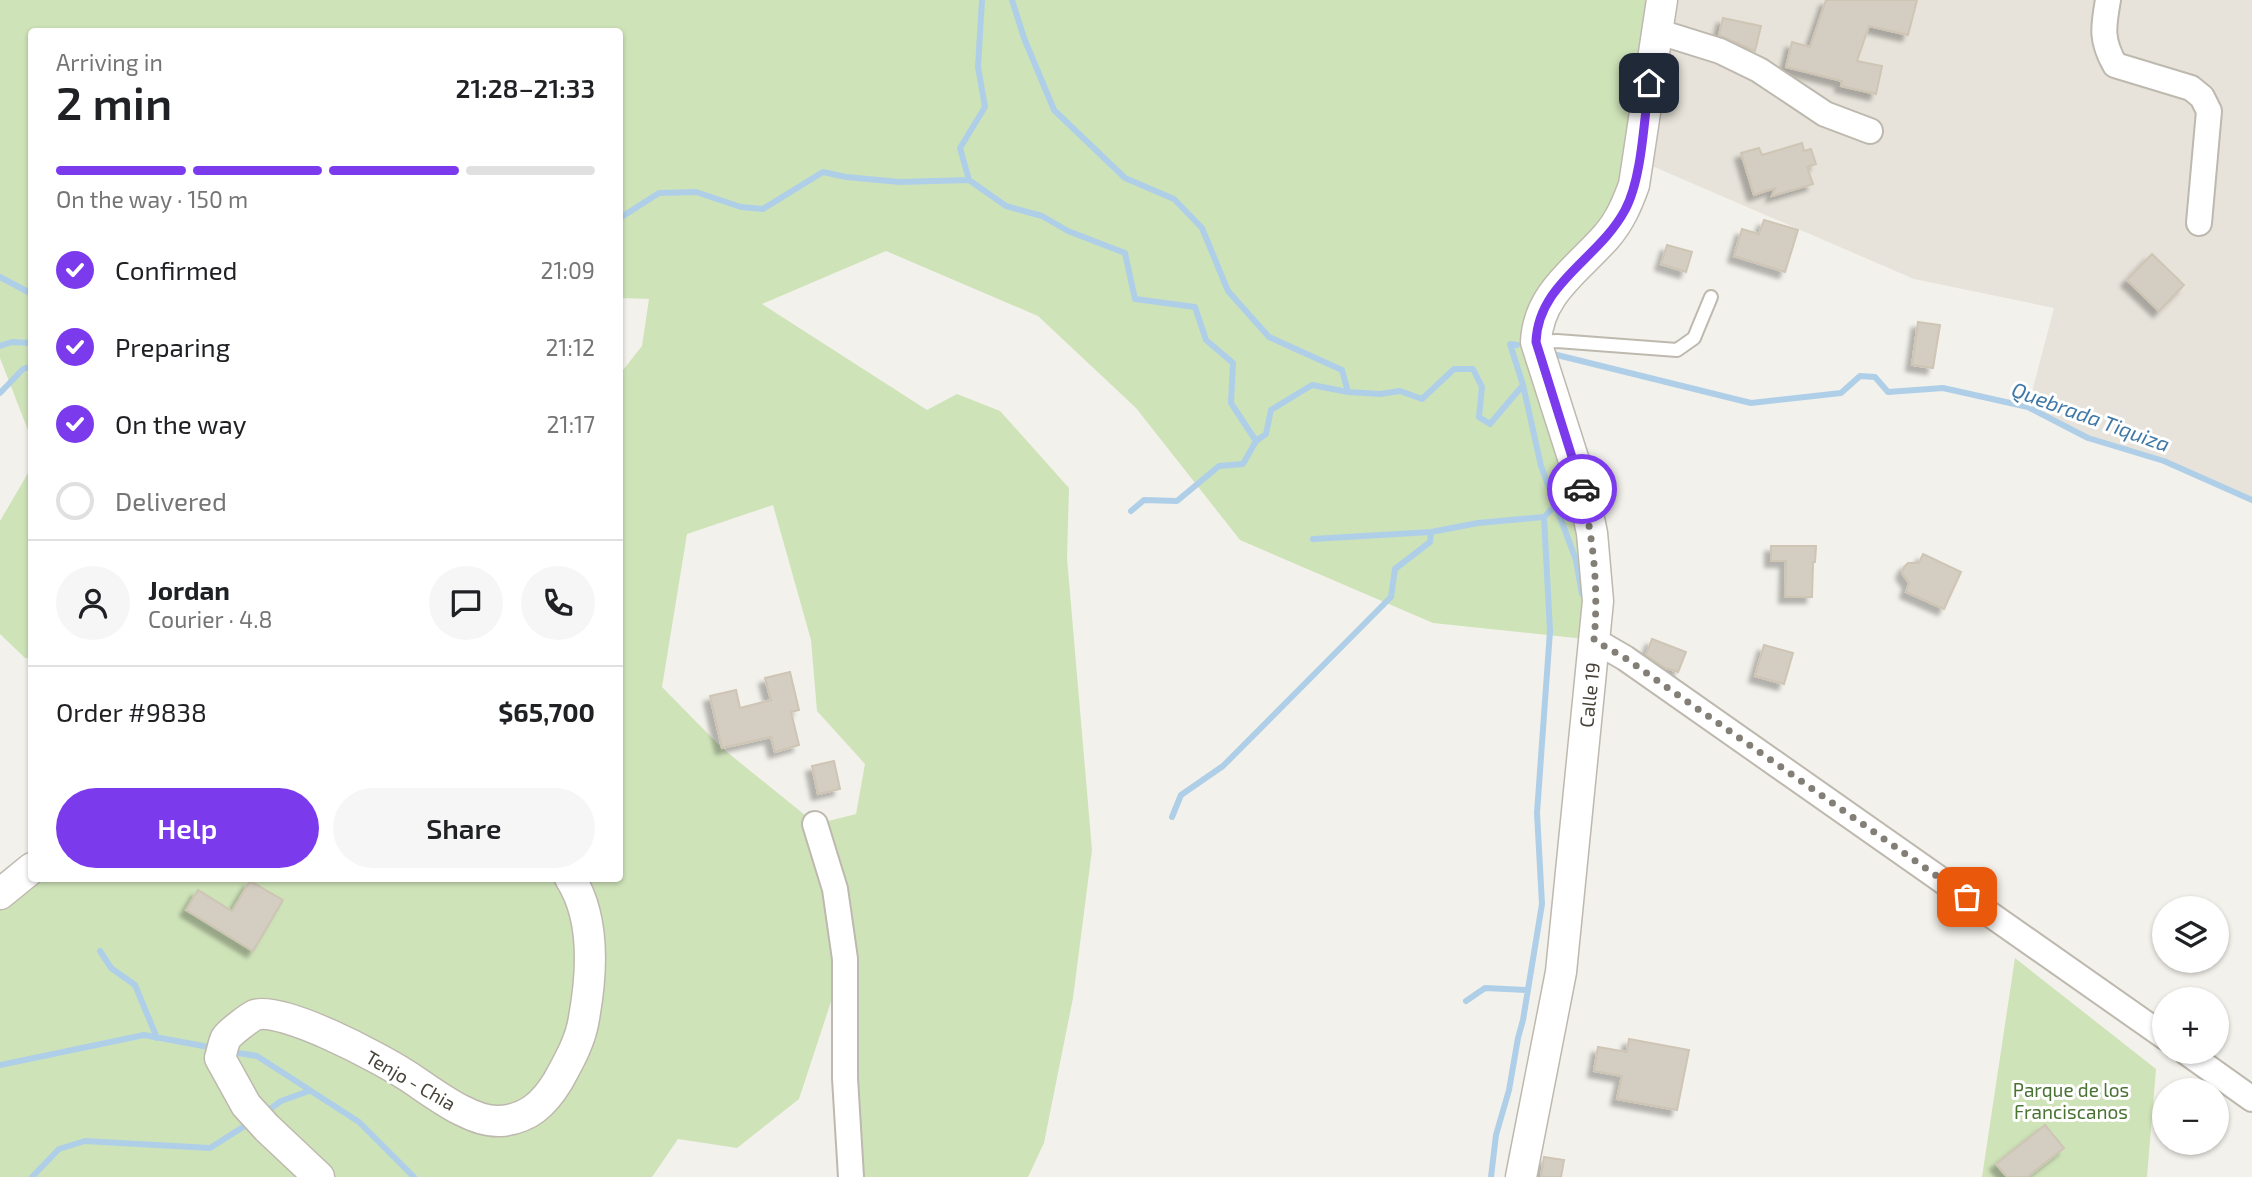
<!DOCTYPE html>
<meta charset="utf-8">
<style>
body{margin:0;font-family:"Exo 2",sans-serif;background:#f6f6f6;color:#202124;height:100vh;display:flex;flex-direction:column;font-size:26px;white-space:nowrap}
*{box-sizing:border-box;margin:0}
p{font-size:23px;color:#757577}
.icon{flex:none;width:38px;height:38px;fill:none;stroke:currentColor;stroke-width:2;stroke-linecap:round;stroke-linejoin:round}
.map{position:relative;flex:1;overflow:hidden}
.sheet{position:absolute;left:28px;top:28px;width:595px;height:854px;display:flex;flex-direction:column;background:#fff;border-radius:7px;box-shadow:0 2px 5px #0004}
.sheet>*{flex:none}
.controls{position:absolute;left:2152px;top:896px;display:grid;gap:14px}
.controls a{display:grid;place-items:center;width:77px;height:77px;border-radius:50%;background:#fff;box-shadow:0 2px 5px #0004;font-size:35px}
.pin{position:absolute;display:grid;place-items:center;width:60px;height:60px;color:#fff;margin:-30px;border-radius:14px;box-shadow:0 4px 10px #0006}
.courier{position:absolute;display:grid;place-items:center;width:70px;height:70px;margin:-35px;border:5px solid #7c3aed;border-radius:50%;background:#fff;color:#222;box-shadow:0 2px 9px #0007}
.overview em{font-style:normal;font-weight:600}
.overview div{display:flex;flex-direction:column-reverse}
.overview{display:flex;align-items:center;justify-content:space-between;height:119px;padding:0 28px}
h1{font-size:46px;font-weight:600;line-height:52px}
.bar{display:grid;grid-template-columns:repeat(4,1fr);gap:10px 7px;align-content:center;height:84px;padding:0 28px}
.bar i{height:9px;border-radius:5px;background:#e0e0e0}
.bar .on{background:#7c3aed}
.bar p{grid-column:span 4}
.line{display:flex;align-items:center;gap:18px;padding:0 28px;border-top:2px solid #e0e0e0}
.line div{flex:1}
.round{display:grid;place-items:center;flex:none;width:74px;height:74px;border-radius:37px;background:#f6f6f6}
ol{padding:0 28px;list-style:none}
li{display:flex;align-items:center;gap:21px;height:77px}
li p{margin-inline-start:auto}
li .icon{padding:7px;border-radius:50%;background:#7c3aed;color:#fff;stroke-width:4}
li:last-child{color:#757577}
li i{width:38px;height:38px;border:4px solid #e0e0e0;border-radius:50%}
.button{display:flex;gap:14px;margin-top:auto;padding:14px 28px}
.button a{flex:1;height:80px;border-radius:42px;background:#7c3aed;color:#fff;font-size:28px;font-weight:600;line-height:80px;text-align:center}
.button a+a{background:#f6f6f6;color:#202124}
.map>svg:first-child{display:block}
.residential{fill:#e7e3da}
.green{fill:#cfe3b9;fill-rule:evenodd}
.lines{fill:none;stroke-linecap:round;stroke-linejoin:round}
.stream{stroke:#afcfe8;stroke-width:6}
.building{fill:#d4cdc1;stroke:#cec5b5;stroke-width:2;filter:url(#shadow)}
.service-casing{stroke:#beb9ae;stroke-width:16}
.minor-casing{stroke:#beb9ae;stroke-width:28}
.tertiary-casing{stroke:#beb9ae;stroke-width:33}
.service{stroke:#fff;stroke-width:12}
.minor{stroke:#fff;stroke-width:24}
.tertiary{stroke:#fff;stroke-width:30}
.done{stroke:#837f77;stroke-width:7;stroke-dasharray:0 12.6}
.route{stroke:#7c3aed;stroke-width:9}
.labels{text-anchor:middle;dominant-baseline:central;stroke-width:6;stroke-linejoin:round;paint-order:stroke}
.street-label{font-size:19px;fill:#474239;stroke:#fff}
.park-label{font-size:19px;fill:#497233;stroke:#fff}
.water-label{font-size:21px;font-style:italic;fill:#3f78a7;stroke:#fff}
</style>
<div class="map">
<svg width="2252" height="1177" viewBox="0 0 2252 1177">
<defs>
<filter id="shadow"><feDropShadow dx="-6" dy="6" stdDeviation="2" flood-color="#0004"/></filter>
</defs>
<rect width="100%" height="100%" fill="#f3f1eb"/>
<path class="residential" d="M1662,0H2252V500L2164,461L2088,438L2028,407L2054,308L1914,279L1652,166Z"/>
<path class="green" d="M0,0H1662L1634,185L1537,326L1582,486L1594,640L1433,623L1240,540L1136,408L1038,316L886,251L762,304L927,410L957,394L1000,411L1069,488L1067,558L1092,850L1073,998L1044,1143L1028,1177H851L844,962L799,1099L737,1148L678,1139L652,1177H0V894L32,878H620V374L642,346L649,299L620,298V32H32L31,438L0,358ZM773,505L811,640L817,711L865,764L856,814L816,824L722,748L662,687L687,534Z
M31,468L32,658H25L0,634V521Z
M2015,958L2156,1069L2147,1177H1982Z"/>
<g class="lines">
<path class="stream" d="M1012,0L1024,38L1054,110L1125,178L1174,199L1202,228L1228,291L1269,337L1342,370L1348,392
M969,180L960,148L985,107L978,67L982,0
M620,218L659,193L696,192L741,207L763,209L823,172L846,177L900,182L969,180L1006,206L1042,216L1068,231L1125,253L1135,299L1195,307L1206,340L1233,363L1231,403L1256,441L1266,434L1271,410L1312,385L1348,392L1380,394L1400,391L1422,399L1454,369H1473L1482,387L1479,417L1490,424L1523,385L1510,344L1517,345
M0,277L32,294
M0,346L12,342L32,343
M1553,354L1751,403L1841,393L1860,376L1875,377L1888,392L1943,388L2028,407L2088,438L2164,461L2252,500
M1523,385L1541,466L1576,560L1582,594
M0,393L23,369L32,366
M1131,511L1144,500L1177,501L1219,466L1243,464L1256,441
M1313,539L1431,532
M1172,817L1181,795L1223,766L1391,597L1395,569L1430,542L1431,532L1478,523L1544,517L1557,504
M100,951L111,968L135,985L157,1038
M1466,1001L1485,988L1528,990
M232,1052L257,1056L359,1122L414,1177
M0,1065L144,1035L214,1048
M263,1114L281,1101L309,1091
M32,1177L59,1149L85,1141L210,1148L251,1122
M1491,1177L1496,1135L1509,1090L1518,1038L1523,1020L1542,904L1537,813L1550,631L1544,517"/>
</g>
<path class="building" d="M1826,0H1917L1908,35L1869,26L1857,61L1882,66L1876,94L1841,86L1842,81L1786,67L1792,42L1810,47Z
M1723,18L1761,26L1755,51L1719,35Z
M1802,143L1804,151L1811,149L1816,164L1807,167L1813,184L1772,196L1775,188L1754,195L1741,153L1759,148L1762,155Z
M1764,220L1798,230L1785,272L1734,256L1742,229L1759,234Z
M1667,245L1692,252L1686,272L1661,264Z
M2152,254L2184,285L2159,311L2127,280Z
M1918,322L1940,325L1933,368L1912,365Z
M1771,546H1816L1815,562H1813L1812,597H1785L1786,561H1771Z
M1923,554L1961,572L1944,609L1906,592L1909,583L1902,573L1904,567L1908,563H1919Z
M1652,639L1686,652L1678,672L1663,667L1646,655Z
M1764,645L1793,653L1784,684L1755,676Z
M790,672L799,710L791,712L799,745L775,752L771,737L722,748L710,696L736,690L740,708L771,700L765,678Z
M834,761L840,789L818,794L812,766Z
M250,881L283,900L253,951L186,910L198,890L232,911Z
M1629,1039L1689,1050L1677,1110L1617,1099L1622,1076L1594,1071L1598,1047L1627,1052Z
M2045,1125L2064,1148L2027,1177H2007L1996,1164Z
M1544,1157L1564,1160L1561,1177H1541Z"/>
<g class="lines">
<g class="service-casing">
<path id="service" d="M1537,342L1557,341L1677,350L1694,338L1711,297"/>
</g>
<g class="minor-casing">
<path id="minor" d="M2108,0C2103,28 2101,40 2115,65L2191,88L2202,97L2209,111L2199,223
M1656,31L1720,51L1759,70L1825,114L1870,131
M1594,640L1625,658L2165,1037
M815,824L835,889L845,959V1078L851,1177
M2186,1052L2252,1099"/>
</g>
<g class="tertiary-casing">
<path id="tertiary" d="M0,894L32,868
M319,1177L267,1128L246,1105L220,1058C222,1052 223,1044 226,1038C228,1034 250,1017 255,1015C282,1006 380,1058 406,1075C430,1090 470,1123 500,1121C528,1119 544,1104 558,1081C569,1061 581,1040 584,1018C592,974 596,918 570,878
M1521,1177L1561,972L1598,601L1592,533L1582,486L1536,342C1538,294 1577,270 1606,237C1620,221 1627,204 1634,185L1662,0"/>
</g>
<use href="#service" class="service"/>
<use href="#minor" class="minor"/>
<use href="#tertiary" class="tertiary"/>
</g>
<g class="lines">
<path class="done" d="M1582,489C1593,540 1599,587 1594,640L1625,658L1967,897"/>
<path class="route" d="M1582,489L1536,342C1538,283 1599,259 1625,210C1642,179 1644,119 1649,83"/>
</g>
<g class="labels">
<g class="street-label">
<text transform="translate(1589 695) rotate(-84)">Calle 19</text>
<text transform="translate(411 1080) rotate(30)">Tenjo - Chia</text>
</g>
<g class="park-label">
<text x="2071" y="1089">Parque de los<tspan x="2071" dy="22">Franciscanos</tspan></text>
</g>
<g class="water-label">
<text transform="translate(2091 416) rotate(20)">Quebrada Tiquiza</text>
</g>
</g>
</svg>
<div class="controls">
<a><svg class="icon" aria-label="layers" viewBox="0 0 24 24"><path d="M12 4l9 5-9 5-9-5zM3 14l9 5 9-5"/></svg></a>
<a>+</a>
<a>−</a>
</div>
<div class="pin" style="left:1967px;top:897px;background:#ea580c"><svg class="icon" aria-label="bag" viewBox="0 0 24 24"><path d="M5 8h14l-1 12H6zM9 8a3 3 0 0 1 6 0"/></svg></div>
<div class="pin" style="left:1649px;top:83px;background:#1f2937"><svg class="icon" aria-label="home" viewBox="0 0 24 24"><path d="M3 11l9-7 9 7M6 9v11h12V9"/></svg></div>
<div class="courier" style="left:1582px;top:489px"><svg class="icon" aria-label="car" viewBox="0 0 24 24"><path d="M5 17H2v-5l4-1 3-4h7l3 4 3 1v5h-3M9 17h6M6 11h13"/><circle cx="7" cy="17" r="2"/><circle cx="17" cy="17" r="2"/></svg></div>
<section class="sheet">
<div class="overview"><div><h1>2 min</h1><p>Arriving in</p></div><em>21:28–21:33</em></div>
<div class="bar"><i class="on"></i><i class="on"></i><i class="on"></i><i></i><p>On the way · 150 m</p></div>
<ol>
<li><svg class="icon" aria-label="check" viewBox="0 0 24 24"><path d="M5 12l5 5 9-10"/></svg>Confirmed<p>21:09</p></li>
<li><svg class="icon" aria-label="check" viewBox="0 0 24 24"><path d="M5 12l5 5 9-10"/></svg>Preparing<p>21:12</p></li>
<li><svg class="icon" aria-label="check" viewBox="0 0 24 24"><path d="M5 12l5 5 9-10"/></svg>On the way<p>21:17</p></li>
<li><i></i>Delivered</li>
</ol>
<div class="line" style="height:126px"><a class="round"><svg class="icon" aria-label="person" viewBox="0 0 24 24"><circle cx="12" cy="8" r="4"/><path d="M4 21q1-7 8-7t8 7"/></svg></a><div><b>Jordan</b><p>Courier · 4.8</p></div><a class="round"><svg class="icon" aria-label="chat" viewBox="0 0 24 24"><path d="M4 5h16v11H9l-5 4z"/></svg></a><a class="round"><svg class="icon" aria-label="phone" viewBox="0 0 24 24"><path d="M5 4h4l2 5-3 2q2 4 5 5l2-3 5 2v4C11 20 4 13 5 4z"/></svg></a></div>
<div class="line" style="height:91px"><div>Order #9838</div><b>$65,700</b></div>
<div class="button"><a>Help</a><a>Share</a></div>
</section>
</div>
